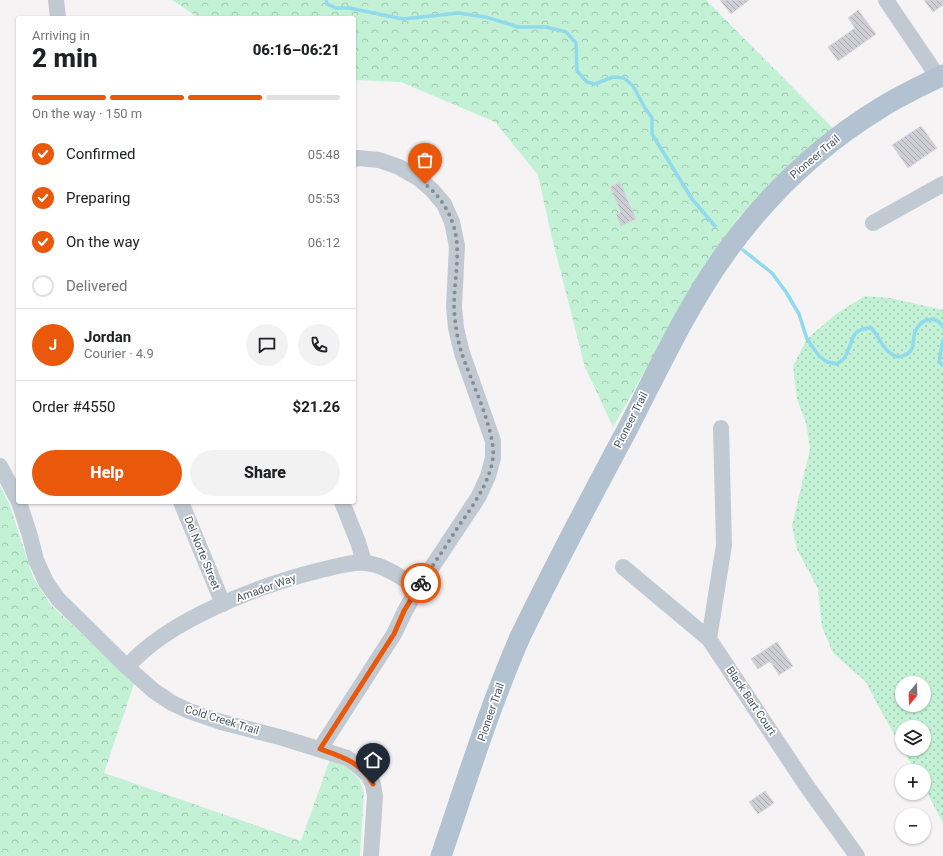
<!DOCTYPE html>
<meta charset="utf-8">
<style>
body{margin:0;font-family:Roboto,sans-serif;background:#f2f2f2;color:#202124;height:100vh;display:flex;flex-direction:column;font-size:15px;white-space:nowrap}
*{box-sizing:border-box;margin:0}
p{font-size:13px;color:#757577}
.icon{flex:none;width:22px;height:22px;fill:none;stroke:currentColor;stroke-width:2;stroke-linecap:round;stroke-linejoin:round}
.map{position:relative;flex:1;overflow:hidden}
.side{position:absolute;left:16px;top:16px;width:340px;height:488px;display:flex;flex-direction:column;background:#fff;border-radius:4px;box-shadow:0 1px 3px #0004}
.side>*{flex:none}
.needle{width:26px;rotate:199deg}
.buttons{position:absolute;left:895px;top:676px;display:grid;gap:8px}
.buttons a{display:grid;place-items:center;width:36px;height:36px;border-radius:50%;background:#fff;box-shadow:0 1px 3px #0004;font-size:20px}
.pin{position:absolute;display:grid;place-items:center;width:34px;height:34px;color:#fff;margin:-41px -17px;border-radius:50% 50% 50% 0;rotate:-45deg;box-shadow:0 0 4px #0007}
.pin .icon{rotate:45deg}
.courier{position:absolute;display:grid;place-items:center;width:40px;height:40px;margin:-20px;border:3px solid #ea580c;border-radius:50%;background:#fff;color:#222;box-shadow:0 1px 5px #0007}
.overview em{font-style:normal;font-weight:800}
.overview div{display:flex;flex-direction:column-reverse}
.overview{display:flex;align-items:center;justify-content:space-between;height:68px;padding:0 16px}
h1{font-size:26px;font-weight:800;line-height:30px}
.bar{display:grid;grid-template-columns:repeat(4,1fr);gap:6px 4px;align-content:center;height:48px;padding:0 16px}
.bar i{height:5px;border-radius:3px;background:#e0e0e0}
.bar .active{background:#ea580c}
.bar p{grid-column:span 4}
.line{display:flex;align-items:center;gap:10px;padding:0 16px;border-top:1px solid #e0e0e0}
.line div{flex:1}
.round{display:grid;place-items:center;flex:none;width:42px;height:42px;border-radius:21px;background:#f2f2f2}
ol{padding:0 16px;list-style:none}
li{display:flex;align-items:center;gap:12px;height:44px}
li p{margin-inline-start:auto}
li .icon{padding:4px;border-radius:50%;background:#ea580c;color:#fff;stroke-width:4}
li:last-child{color:#757577}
li i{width:22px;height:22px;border:2px solid #e0e0e0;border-radius:50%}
.button{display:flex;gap:8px;margin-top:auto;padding:8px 16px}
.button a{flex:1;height:46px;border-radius:24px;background:#ea580c;color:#fff;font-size:16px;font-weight:800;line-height:46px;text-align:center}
.button a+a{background:#f2f2f2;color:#202124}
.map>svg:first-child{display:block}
.grass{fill:url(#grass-dots);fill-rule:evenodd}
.forest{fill:url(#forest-crowns)}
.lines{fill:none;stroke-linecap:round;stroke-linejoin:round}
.stream{stroke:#90daee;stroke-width:3.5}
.building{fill:url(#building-back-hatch);stroke:#d7d9de}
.minor{stroke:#c1cad2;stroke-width:16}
.major{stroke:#b3c2d1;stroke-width:21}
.done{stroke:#868d94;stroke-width:4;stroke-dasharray:0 7.2}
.route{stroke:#ea580c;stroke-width:5}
.labels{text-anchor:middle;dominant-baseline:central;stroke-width:3.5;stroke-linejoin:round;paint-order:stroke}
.street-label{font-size:11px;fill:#4a5661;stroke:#fff}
</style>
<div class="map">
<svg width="943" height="856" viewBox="0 0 943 856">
<defs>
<pattern id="grass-dots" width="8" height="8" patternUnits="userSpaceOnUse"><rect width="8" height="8" fill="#c3f1d5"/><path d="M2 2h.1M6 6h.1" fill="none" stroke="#a0c6b0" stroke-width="1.8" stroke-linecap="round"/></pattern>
<pattern id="forest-crowns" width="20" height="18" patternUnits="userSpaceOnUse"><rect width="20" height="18" fill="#c3f1d5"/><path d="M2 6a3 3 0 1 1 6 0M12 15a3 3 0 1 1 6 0" fill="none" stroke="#a0c6b0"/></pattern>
<pattern id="building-back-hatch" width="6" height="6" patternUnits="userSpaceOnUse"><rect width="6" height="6" fill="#cdcfd5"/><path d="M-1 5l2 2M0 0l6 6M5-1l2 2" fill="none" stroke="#a8abb0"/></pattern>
</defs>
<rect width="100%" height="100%" fill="#f5f3f3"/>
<path class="grass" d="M865,296L890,298L943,310V823L924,787V771H915L903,749H924V727H902V748L876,702L866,682L833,653L822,627L818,589L797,549L792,526L810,449L806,423L797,399L793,366L807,339L836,314ZM902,683H924V705H902Z"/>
<path class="forest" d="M172,0H706L833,128L791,162L738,218L697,279L613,427L585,367L552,238L538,175L495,122L401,82L354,80V18H199Z
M0,486L10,506L33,577L50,604L134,684L104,773L301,841L330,759L348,768L359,779L364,793L360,856H0Z"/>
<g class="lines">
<path class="stream" d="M326,0L327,4L336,8H349L403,19L458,13L486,17L518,27H546L566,32L576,43L577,71L587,82L595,84L613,77L624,78L633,86L645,108L652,118V134L692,199L715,226
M743,250L772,273L786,292L799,314L807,339L819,356L827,362L837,364C839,362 843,360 844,358C854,345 848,328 871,328C880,337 883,351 895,356C899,358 908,355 911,350C914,345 913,338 915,332C920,319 935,314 943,327
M943,340L939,362L943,365"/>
</g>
<path class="building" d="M720,0H749L731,14Z
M924,0H943V5L933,12Z
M858,10L876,34L838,61L828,47L855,28L848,18Z
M921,126L937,148L908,168L892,145Z
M620,182L636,219L621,226L616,214L621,212L610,187Z
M777,642L793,666L779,675L770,661L758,669L751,659Z
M765,791L774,803L758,814L749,802Z"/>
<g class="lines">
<path class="minor" d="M56,0L58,18
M886,0L938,77
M873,223L943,184
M0,466L18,500
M19,502L30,536L36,560L46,582L58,599L127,667L154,691L172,703L189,711L221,722L283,738L347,758L357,765L368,775L373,784L375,796L371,856
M181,502L223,604
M342,502L358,542L364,562
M623,567L709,639L806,785L857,856
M709,639L724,545L721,428
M127,667C169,619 260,585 321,570C335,567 352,561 366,563C385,565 402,578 418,588
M320,749L394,634L405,611L418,588L479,496L488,476L493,458V441L462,353L456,328L454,307L457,246L452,222L444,204L432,190L418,178L399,167L379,160L358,158L354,159"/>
<path class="major" d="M441,856C466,783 489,708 520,637C554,567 591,497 628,428C659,368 687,306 727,251C769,193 821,144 882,107C901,95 923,85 943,75"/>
</g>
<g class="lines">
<path class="done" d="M421,583C433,565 445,548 456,530C471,508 489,485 493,458C496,432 471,381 462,354C457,339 455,323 454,307C454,287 458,266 457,246C456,222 444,199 425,184"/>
<path class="route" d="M373,784C360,762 343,757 320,749L394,634L404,611L421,583"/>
</g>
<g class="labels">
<g class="street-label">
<text transform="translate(815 157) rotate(-40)">Pioneer Trail</text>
<text transform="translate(631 420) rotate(-63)">Pioneer Trail</text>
<text transform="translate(202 553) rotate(68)">Del Norte Street</text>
<text transform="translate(266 588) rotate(-20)">Amador Way</text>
<text transform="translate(751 701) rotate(56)">Black Bart Court</text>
<text transform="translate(491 712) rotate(-71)">Pioneer Trail</text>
<text transform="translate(222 720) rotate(17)">Cold Creek Trail</text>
</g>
</g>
</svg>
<div class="buttons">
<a><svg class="needle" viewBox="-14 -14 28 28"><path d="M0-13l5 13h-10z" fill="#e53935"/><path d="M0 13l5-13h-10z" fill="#757577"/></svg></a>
<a><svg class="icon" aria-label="layers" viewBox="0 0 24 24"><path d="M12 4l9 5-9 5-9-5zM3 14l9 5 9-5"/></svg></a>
<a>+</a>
<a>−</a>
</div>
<div class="pin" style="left:425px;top:184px;background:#ea580c"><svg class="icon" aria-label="bag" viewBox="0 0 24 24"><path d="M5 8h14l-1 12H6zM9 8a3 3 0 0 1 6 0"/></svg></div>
<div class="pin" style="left:373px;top:784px;background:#1f2937"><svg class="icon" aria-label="home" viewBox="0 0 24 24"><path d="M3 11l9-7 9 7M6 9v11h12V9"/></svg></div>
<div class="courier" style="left:421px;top:583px"><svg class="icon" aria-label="bike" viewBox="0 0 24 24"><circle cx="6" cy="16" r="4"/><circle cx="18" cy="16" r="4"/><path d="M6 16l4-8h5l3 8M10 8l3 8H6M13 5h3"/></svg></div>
<section class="side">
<div class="overview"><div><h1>2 min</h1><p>Arriving in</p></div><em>06:16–06:21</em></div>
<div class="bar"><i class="active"></i><i class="active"></i><i class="active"></i><i></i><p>On the way · 150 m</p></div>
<ol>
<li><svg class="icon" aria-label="check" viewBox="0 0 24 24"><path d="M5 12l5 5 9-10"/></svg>Confirmed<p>05:48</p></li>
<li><svg class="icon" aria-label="check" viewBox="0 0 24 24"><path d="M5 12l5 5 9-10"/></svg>Preparing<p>05:53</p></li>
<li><svg class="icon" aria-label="check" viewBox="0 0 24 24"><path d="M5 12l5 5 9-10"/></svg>On the way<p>06:12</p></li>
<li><i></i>Delivered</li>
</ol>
<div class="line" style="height:72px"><b class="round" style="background:#ea580c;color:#fff">J</b><div><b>Jordan</b><p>Courier · 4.9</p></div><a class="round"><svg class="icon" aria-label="chat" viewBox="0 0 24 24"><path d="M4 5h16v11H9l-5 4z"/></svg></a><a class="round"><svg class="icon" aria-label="phone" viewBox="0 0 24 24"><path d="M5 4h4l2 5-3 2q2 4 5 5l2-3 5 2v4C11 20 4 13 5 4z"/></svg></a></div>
<div class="line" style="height:52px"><div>Order #4550</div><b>$21.26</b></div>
<div class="button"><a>Help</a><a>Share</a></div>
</section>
</div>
